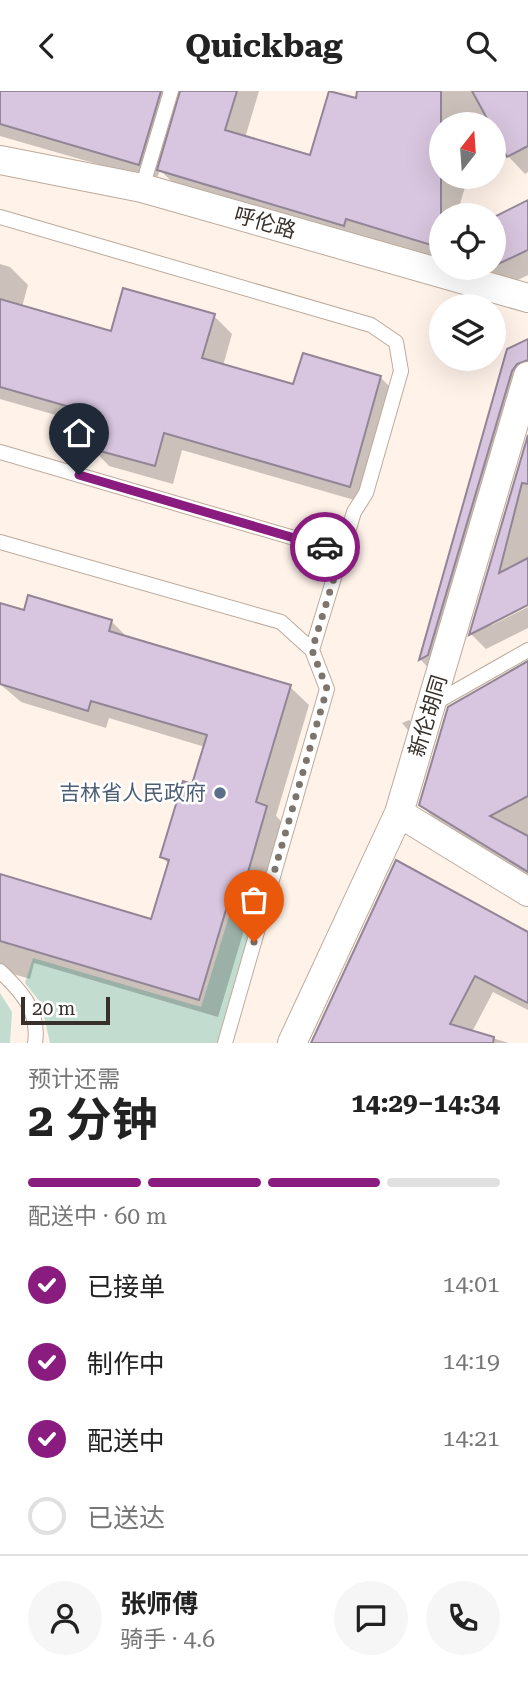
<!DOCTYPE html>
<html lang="zh">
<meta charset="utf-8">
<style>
body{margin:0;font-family:"Roboto Serif","Noto Sans SC",serif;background:#f6f6f6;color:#222;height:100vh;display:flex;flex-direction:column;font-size:26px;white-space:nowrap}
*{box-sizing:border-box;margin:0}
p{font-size:23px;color:#767676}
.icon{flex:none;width:38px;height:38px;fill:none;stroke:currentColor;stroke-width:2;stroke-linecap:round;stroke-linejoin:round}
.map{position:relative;height:952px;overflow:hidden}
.drawer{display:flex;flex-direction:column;background:#fff;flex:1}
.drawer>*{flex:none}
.needle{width:46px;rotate:17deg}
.controls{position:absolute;left:429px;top:21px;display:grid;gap:14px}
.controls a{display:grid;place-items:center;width:77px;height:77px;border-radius:50%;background:#fff;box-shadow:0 7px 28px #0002;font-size:35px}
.scale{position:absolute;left:21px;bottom:18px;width:89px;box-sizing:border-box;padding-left:7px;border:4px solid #37302a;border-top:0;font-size:19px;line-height:24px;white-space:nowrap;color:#37302a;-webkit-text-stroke:5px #fff;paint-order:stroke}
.pin{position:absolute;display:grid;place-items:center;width:60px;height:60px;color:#fff;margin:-72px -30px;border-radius:50% 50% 50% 0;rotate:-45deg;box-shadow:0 0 7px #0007}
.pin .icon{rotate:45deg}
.courier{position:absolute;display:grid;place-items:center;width:70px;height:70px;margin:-35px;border:5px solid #8b1c7f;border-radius:50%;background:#fff;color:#222;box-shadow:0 2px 9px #0007}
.headline em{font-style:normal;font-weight:700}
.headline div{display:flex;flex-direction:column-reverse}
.headline{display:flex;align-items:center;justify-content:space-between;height:119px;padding:0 28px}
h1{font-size:46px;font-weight:700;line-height:52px}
.bar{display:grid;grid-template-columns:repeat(4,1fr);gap:10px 7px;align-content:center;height:84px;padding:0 28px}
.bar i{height:9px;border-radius:5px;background:#e0e0e0}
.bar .on{background:#8b1c7f}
.bar p{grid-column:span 4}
.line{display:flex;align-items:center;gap:18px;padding:0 28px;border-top:2px solid #e0e0e0}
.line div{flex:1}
.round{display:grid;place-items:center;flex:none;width:74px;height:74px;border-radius:37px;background:#f6f6f6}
ol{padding:0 28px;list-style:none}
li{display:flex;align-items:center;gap:21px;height:77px}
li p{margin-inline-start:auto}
li .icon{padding:7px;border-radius:50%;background:#8b1c7f;color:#fff;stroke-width:4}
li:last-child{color:#767676}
li i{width:38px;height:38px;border:4px solid #e0e0e0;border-radius:50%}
header{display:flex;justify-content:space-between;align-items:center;height:91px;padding:0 28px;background:#fff;font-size:32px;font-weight:700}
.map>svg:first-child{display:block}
.green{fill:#c2ddd0}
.shadow{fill:#0003}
.building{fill:#d8c5df;stroke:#918596;stroke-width:2}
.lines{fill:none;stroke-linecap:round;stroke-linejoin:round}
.lane-casing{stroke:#bcaa9b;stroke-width:16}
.street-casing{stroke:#bcaa9b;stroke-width:30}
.lane{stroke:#fff;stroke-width:14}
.street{stroke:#fff;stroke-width:28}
.done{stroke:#7d746d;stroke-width:7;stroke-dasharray:0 12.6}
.route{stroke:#8b1c7f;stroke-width:9}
.service-dot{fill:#5c6f8a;stroke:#fff;stroke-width:2.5}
.labels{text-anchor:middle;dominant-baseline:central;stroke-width:5;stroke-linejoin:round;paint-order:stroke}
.street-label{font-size:21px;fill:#37302a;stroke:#fff}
.service-label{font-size:21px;fill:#4e5e75;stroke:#fff;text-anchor:end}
</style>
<header><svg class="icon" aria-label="back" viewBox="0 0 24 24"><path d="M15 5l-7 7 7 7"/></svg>Quickbag<svg class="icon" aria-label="search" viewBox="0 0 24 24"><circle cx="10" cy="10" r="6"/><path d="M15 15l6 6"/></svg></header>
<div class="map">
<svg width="528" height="952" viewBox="0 0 528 952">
<rect width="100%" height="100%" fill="#fef2e9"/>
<path class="green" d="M237,800L250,803L256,818L217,952H50L41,912L25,892L33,867L201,916Z
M0,902L12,921L10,952H0Z"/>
<path class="shadow" d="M0,0H259L245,47L311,66L405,27L413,0H528V81L525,83L508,65L487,25L484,33H441V86H468L460,113L499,125L528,111V184L516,190L471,177H494V124H441V168L363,145L361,151L177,96L160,79L156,90L0,45Z
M0,173L10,176L28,194L22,216L112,242L214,225L232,243L223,275L295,295L304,264L381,287L399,305L368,413L182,359L173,393L109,375L91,356L97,336L0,308Z
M528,250V295L435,584L421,569L508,259Z
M528,350V512L492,530V534L528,516V537L486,558L471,543Z
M0,514L25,522L111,530L128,547L290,596L309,614L276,725L285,734L262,812L253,809L218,926L34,872L30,888L0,879V784L152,830L169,773L162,766L194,695L205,656L109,627L106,637L21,611L0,593Z
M528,573V786L436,729L421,714Z
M409,629L424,643L421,655L402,632Z
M528,842V919L493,901L472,941L509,952H313Z"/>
<path class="building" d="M0,0H161L139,74L0,33Z
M180,0H237L225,39L310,64L329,0L356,7L357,0H441V157L346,128L344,135L157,79Z
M472,0H528V55L507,66L494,41V33H490Z
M528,109V159L494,175V126Z
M123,197L215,223L202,267L293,293L303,262L381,285L350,396L164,342L155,375L89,357L98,324L0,296V208L111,240Z
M528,248V269L517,273L512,280L428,564L419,569L507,258Z
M528,344V393L522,392L499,482L528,467V514L469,544Z
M28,504L112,529L109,540L291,594L256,711L267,715L244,795L234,792L199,909L0,850V783L151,828L169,769L160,766L183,690L192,693L207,644L91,610L88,620L0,593V512L24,519Z
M528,570V705L490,725L528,745V781L419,714L448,616Z
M396,769L528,841V912L475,885L450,933L494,946L493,952H311Z"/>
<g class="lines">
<g class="lane-casing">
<path id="lane" d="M142,97L171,0
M0,126L371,234L396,251L401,280L366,402L354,421L312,559
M0,361L342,461
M0,451L281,531L312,559L327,598L225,952
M433,613L528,559
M0,880C21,900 40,920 35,952"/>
</g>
<g class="street-casing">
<path id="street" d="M0,69L142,97L528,207
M399,722L528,801
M292,952L399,722L528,285"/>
</g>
<use href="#lane" class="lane"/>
<use href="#street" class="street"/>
</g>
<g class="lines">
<path class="done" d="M254,851L327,598L312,559L342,461L325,456"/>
<path class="route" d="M79,384L325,456"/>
</g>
<circle class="service-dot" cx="220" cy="702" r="7"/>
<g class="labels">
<g class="street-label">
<text transform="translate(265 132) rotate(16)">呼伦路</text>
<text transform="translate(428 625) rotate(-73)">新伦胡同</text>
</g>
<g class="service-label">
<text x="206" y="702">吉林省人民政府</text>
</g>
</g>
</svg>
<div class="controls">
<a><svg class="needle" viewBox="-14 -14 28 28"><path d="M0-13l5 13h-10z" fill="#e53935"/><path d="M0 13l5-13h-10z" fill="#767676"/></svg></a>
<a><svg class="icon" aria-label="locate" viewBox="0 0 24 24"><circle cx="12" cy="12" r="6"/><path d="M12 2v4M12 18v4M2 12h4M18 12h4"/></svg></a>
<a><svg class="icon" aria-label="layers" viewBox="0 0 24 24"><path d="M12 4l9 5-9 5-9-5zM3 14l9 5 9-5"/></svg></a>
</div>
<div class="scale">20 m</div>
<div class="pin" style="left:254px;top:851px;background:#ea580c"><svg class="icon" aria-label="bag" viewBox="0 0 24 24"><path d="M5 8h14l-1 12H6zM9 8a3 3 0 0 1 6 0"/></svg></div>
<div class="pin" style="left:79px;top:384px;background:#1f2937"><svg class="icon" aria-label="home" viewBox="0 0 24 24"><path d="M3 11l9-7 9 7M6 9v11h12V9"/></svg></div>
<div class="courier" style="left:325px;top:456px"><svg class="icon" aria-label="car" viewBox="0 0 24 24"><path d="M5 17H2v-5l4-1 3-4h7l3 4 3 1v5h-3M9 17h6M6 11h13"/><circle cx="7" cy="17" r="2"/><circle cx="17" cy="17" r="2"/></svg></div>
</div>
<section class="drawer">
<div class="headline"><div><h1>2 分钟</h1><p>预计还需</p></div><em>14:29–14:34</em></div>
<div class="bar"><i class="on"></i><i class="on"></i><i class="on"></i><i></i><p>配送中 · 60 m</p></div>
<ol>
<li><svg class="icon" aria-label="check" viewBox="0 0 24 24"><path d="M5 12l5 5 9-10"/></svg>已接单<p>14:01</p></li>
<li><svg class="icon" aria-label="check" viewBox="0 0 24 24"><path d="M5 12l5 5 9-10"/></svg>制作中<p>14:19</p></li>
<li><svg class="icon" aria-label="check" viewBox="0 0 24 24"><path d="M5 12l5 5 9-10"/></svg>配送中<p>14:21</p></li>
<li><i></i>已送达</li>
</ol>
<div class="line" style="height:126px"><a class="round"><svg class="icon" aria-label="person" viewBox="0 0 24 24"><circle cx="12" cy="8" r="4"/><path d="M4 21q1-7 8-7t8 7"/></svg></a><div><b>张师傅</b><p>骑手 · 4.6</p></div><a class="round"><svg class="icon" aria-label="chat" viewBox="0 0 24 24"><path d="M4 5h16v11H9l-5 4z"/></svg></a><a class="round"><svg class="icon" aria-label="phone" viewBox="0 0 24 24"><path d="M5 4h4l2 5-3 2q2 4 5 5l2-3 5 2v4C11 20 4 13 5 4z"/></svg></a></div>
</section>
